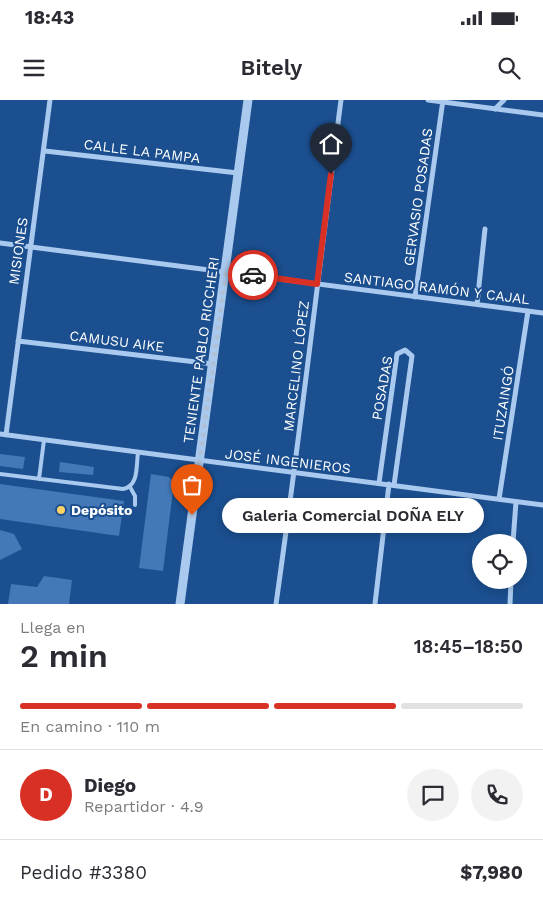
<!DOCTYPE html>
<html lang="es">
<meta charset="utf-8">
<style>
body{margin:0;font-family:"Work Sans",sans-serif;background:#f2f2f3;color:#2b2b33;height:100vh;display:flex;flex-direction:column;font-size:19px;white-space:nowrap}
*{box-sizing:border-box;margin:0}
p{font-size:16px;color:#7c7c81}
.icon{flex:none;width:28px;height:28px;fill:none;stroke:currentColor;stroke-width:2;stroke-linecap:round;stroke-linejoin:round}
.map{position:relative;height:504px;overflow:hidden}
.panel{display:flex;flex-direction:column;background:#fff;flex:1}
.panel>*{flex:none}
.controls{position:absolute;left:472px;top:434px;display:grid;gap:10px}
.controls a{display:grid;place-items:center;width:55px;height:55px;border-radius:50%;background:#fff;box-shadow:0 2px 8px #0003;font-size:25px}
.pin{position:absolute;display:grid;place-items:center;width:42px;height:42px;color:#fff;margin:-51px -21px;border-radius:50% 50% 50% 0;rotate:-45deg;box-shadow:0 0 5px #0007}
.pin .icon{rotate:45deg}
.courier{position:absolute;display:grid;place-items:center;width:50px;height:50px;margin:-25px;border:4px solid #d93025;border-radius:50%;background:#fff;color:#222;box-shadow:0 1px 6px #0007}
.bubble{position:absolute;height:35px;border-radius:18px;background:#fff;box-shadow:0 2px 8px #0003;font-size:16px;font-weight:600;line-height:35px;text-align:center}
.summary em{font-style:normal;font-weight:600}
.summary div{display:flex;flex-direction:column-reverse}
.summary{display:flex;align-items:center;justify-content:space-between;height:85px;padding:0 20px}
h1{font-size:32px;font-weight:600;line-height:38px}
.bar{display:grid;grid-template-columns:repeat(4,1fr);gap:8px 5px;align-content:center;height:60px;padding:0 20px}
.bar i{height:6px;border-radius:4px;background:#e1e1e2}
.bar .on{background:#d93025}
.bar p{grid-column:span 4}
.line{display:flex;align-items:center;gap:12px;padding:0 20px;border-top:1px solid #e1e1e2}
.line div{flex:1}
.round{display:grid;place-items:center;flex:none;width:52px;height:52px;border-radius:26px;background:#f2f2f3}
.status{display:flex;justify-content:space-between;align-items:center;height:35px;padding:0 25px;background:#fff;direction:ltr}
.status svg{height:14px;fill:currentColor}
header{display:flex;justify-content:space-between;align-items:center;height:65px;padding:0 20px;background:#fff;font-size:22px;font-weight:600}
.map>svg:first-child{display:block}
.building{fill:#4478b7}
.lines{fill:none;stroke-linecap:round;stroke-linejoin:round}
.service{stroke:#a9c9ee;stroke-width:4}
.minor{stroke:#a9c9ee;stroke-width:5}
.tertiary{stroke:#a9c9ee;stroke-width:9}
.done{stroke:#afc1d8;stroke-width:5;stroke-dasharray:0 9}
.route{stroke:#d93025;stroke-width:6}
.poi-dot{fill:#ffd166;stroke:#1b4f8f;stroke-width:2}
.labels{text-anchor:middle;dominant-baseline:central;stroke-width:4;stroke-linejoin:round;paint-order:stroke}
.street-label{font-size:14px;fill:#fff;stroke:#1b4f8f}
.poi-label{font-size:14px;font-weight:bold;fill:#fff;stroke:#1b4f8f;text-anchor:start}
</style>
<div class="status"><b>18:43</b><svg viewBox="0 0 49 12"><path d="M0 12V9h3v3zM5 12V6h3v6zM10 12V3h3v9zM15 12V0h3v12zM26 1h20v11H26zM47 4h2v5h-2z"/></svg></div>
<header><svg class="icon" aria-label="menu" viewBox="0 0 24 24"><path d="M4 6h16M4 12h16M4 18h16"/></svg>Bitely<svg class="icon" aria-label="search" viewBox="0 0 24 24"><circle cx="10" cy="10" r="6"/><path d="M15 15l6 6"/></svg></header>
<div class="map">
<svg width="543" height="504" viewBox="0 0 543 504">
<rect width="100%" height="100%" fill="#1b4f8f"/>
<path class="building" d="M0,354L25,357L23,369L0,366Z
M60,362L94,367L93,375L59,372Z
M151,374L169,377L174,382L163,471L139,468Z
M0,384L124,401L119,436L0,419Z
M0,430L14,434L22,449L0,460Z
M44,476L72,480L69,504H8L11,484L37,487Z"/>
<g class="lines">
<path class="service" d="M0,374L123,389C139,386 136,366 138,353
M39,379L44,340
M130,387L135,396V405"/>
<path class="minor" d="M428,0L543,15
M495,9L504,0
M45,51L238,73
M0,143L543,213
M415,197L443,0
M477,204L485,129
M18,241L213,264
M0,334L543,405
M6,335L50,0
M379,383L397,254L405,250L412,256L394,385
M499,399L528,211
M513,442L516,402
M276,504C300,336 319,168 341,0
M375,504L389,384
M510,504L511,480"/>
<path class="tertiary" d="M180,504L248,0"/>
</g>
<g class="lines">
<path class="done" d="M192,415L226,172L253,175"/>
<path class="route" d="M253,175L317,184L331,74"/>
</g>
<circle class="poi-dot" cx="61" cy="410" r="5"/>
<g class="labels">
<g class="street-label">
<text transform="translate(142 51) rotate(7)">CALLE LA PAMPA</text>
<text transform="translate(418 97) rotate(-82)">GERVASIO POSADAS</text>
<text transform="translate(18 151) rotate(-82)">MISIONES</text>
<text transform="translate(437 188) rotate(7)">SANTIAGO RAMÓN Y CAJAL</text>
<text transform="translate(117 241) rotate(7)">CAMUSU AIKE</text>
<text transform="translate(201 250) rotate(-82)">TENIENTE PABLO RICCHERI</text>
<text transform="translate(296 266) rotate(-83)">MARCELINO LÓPEZ</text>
<text transform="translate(382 288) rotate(-80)">POSADAS</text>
<text transform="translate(503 303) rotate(-81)">ITUZAINGÓ</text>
<text transform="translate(288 361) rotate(7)">JOSÉ INGENIEROS</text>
</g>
<g class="poi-label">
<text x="71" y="410">Depósito</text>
</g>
</g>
</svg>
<div class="controls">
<a><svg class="icon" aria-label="locate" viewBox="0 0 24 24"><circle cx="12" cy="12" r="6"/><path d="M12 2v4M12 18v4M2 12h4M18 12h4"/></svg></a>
</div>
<div class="pin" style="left:192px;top:415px;background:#ea580c"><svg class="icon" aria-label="bag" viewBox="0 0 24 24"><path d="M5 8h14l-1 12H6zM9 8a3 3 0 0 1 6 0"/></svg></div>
<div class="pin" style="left:331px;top:74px;background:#1f2937"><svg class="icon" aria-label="home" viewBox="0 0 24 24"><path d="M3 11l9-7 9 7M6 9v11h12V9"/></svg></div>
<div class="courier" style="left:253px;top:175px"><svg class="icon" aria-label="car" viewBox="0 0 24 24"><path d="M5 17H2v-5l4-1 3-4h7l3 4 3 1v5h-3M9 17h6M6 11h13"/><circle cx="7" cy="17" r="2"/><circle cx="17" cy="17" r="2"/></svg></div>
<div class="bubble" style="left:222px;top:398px;width:262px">Galeria Comercial DOÑA ELY</div>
</div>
<section class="panel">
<div class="summary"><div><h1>2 min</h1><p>Llega en</p></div><em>18:45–18:50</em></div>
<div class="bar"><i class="on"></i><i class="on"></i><i class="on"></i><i></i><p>En camino · 110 m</p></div>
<div class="line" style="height:90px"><b class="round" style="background:#d93025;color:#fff">D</b><div><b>Diego</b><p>Repartidor · 4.9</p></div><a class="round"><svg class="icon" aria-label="chat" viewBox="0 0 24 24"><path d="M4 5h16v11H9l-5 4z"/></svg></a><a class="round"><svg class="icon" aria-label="phone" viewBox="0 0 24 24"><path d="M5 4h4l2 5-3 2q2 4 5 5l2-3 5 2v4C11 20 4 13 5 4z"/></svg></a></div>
<div class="line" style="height:65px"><div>Pedido #3380</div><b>$7,980</b></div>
</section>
